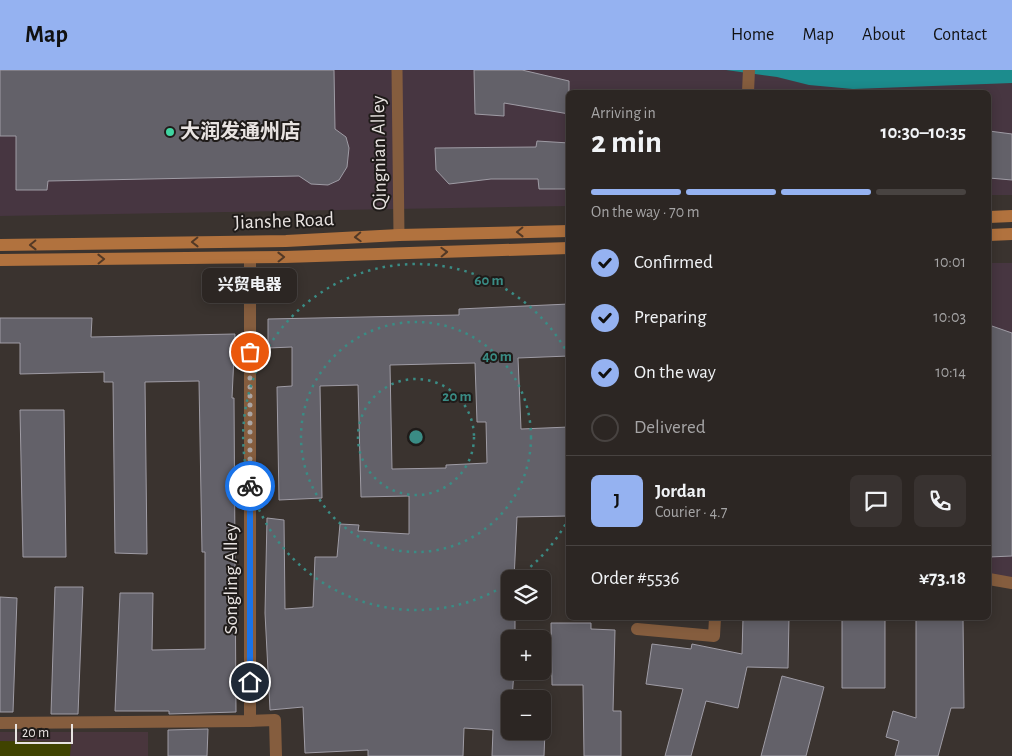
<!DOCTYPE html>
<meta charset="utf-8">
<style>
body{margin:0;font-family:"Alegreya Sans","Noto Sans SC",sans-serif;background:#383230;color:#f1f3f6;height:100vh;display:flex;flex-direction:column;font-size:19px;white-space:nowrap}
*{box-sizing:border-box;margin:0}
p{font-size:16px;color:#a6a5a6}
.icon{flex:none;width:28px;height:28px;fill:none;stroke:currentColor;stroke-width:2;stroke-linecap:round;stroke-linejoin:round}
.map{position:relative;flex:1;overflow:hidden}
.panel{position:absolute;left:566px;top:20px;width:425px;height:530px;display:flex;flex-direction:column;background:#2c2623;border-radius:8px;box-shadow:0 2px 12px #0003,0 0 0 1px #484341}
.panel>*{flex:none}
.tools{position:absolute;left:501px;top:500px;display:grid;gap:10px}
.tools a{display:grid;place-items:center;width:50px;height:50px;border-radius:8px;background:#2c2623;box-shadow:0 2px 12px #0003,0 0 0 1px #484341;font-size:25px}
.scale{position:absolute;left:15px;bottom:12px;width:58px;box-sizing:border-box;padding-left:5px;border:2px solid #e8e3e1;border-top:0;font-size:14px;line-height:18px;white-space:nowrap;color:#e8e3e1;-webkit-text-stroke:4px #1f1b19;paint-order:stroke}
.pin{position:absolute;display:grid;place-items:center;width:42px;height:42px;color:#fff;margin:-21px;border:2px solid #fff;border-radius:50%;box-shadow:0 1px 5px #0007}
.courier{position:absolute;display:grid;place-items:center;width:50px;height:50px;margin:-25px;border:4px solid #1a73e8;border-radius:50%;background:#fff;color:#222;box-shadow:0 1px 6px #0007}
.bubble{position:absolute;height:35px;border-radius:8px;background:#2c2623;box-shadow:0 2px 12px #0003,0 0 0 1px #484341;font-size:16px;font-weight:700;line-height:35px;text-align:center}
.headline em{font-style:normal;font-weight:700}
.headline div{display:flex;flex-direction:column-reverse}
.headline{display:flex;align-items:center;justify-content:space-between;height:85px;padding:0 25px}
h1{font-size:32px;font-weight:700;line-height:38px}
.bar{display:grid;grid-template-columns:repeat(4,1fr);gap:8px 5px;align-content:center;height:60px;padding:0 25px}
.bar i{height:6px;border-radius:4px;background:#484341}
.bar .on{background:#95b2f1}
.bar p{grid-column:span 4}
.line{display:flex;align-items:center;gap:12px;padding:0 25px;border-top:1px solid #484341}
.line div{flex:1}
.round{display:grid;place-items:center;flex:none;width:52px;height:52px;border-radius:8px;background:#383230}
ol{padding:0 25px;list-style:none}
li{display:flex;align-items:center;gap:15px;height:55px}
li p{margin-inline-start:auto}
li .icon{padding:5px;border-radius:50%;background:#95b2f1;color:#111;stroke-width:4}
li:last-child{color:#a6a5a6}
li i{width:28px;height:28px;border:2px solid #484341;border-radius:50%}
header{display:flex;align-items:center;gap:30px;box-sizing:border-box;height:70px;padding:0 25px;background:#95b2f1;color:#111}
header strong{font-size:24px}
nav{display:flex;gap:28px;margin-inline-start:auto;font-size:18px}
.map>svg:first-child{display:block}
.commercial{fill:#473641}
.education{fill:#49363d}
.green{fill:#404300}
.water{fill:#1c8c8d}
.building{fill:#636169;stroke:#9f9ca5;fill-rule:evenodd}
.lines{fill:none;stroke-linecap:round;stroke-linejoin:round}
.lane{stroke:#855d3e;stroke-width:11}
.street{stroke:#855d3e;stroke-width:12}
.secondary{stroke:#b1723e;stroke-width:12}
.oneway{stroke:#523926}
.done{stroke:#aba5a3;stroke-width:5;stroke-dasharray:0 9}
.route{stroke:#1a73e8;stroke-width:6}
.ring{fill:none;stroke:#3a8c85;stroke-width:2.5;stroke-dasharray:2.5 5}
.poi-dot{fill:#40d4a1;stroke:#1f1b19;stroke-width:2}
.labels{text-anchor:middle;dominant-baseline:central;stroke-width:4;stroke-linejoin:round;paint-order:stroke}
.poi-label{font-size:20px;font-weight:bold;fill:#e8e3e1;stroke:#1f1b19;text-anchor:start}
.street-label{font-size:20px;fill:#e8e3e1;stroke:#1f1b19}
.centre{fill:#3a8c85;stroke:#1f1b19;stroke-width:2.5}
.ring-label{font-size:15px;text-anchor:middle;font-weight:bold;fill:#3a8c85;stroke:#1f1b19;stroke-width:4;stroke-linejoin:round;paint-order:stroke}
</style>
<header>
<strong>Map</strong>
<nav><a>Home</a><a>Map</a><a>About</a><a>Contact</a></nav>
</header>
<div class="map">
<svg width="1012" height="686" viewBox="0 0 1012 686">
<rect width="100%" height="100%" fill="#3a332f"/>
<path class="commercial" d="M0,0H824L1012,6V125H989V22H569V136L0,146Z
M989,193H1012V508L989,504Z"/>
<path class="education" d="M0,662H148V686H0Z"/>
<path class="green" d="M0,671L71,672L70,686H0Z"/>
<path class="water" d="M726,0H1012V13L853,19L809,15L777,7Z"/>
<path class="building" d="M0,0H334L335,59L346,67L349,78L347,97L339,110L328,115L311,114L299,106L48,111L47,120H16V66H0Z
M474,0H522L569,11V44L504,33V46L475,44Z
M989,61L1012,64V110L989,108Z
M537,71L569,73V119H539L538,109H491L449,114L436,100L435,78L536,77Z
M569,234V286L518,288L521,359L569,357V446L517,447L514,509H510V549H515V569H510V601H514L512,629H510V661H545L544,686H492L493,660L464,658L463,686H368V680L305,683L303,637L270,640L265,543L267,448L284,450L285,539L313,537L315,487H337L340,454L359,455L358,461L409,464V426L361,427L358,315L320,316L322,428L279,430L277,317L292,316V277L268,278V249L459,245V239ZM475,293L477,352H486L487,393L446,395V398L392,399L390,295Z
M0,248H92L91,267L235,264L232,328H234L236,642L169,644V641H115L120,523H153L152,580L205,579V482H202L199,311L145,312L147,484L115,483L113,312H104V302L20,304V273H0Z
M989,255L1012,263V486L989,487Z
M20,340H64L66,487H23Z
M55,517H83L78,644H51Z
M0,527L17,528L13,642H0Z
M743,548H789L788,598L747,597L738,638L706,631L691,686H665L683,619L646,614L652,574L691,579L692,574L742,584Z
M842,548H885V618H842Z
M916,548H963L964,638H951L938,686H895L899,671L886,667L893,641L916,648Z
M551,553H591V559L615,560L613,641H621V686H584L583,615H552Z
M782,606L824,617L806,686H761Z
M208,659L207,686H168V660Z"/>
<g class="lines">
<path class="lane" d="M397,0L399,165"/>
<path class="street" d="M748,22L749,0
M989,509L1012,513
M637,559L714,566L715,548
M250,651L275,650L276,686
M0,653L250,651V188"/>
<path class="secondary" d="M989,147L1012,146
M989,165L1012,164
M0,175L286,171L399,165L569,161
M0,190L285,187L569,178"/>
</g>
<defs><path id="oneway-chevron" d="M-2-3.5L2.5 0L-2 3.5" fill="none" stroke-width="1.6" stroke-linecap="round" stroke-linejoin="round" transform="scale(1.25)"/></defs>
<g class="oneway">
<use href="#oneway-chevron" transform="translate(520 162) rotate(179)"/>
<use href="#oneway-chevron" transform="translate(358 167) rotate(177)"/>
<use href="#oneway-chevron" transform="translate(195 172) rotate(179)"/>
<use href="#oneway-chevron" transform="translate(33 175) rotate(179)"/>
<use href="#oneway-chevron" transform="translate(444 182) rotate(-2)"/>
<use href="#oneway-chevron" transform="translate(281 187) rotate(-1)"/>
<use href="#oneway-chevron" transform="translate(101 189) rotate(-1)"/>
</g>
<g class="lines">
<path class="done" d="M250,416V282"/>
<path class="route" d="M250,612V416"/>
</g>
<g class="ring">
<circle cx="416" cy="367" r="58"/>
<circle cx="416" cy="367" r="115"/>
<path d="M569 448A173 173 0 0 1 515 509M509 513A173 173 0 1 1 569 286"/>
</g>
<circle class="poi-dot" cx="170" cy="62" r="5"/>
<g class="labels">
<g class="poi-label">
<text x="180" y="62">大润发通州店</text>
</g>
<g class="street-label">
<text transform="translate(379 83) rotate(-91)">Qingnian Alley</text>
<text transform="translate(284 151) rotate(-2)">Jianshe Road</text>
<text transform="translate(231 509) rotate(-90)">Songling Alley</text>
</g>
</g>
<circle cx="416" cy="367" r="8" class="centre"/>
<g class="ring-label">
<text x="489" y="215">60 m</text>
<text x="497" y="291">40 m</text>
<text x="457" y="331">20 m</text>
</g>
</svg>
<div class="tools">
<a><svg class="icon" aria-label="layers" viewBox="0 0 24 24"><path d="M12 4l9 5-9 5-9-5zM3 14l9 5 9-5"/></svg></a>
<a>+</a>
<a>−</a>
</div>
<div class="scale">20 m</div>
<div class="pin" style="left:250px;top:282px;background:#ea580c"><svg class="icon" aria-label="bag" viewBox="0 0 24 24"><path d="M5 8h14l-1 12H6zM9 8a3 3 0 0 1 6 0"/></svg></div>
<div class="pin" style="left:250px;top:612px;background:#1f2937"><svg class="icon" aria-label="home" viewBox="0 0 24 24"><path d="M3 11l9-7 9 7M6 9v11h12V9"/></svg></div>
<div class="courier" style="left:250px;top:416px"><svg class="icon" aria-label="bike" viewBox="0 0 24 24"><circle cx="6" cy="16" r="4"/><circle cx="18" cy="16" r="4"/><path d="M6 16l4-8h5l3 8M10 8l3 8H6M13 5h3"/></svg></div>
<div class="bubble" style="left:202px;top:198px;width:95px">兴贸电器</div>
<section class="panel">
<div class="headline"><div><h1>2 min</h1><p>Arriving in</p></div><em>10:30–10:35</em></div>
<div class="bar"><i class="on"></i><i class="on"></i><i class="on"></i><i></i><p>On the way · 70 m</p></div>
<ol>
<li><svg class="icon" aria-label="check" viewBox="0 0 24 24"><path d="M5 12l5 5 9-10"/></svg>Confirmed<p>10:01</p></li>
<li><svg class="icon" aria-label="check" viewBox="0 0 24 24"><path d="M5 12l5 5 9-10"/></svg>Preparing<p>10:03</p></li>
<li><svg class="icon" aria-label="check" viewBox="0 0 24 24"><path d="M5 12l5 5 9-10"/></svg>On the way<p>10:14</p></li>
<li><i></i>Delivered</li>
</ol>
<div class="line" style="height:90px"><b class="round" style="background:#95b2f1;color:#111">J</b><div><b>Jordan</b><p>Courier · 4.7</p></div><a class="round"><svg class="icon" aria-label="chat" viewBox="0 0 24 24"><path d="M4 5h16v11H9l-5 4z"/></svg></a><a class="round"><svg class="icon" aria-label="phone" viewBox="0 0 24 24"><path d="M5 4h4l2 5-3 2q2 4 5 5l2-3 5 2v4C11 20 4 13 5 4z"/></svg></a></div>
<div class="line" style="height:65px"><div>Order #5536</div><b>¥73.18</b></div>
</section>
</div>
